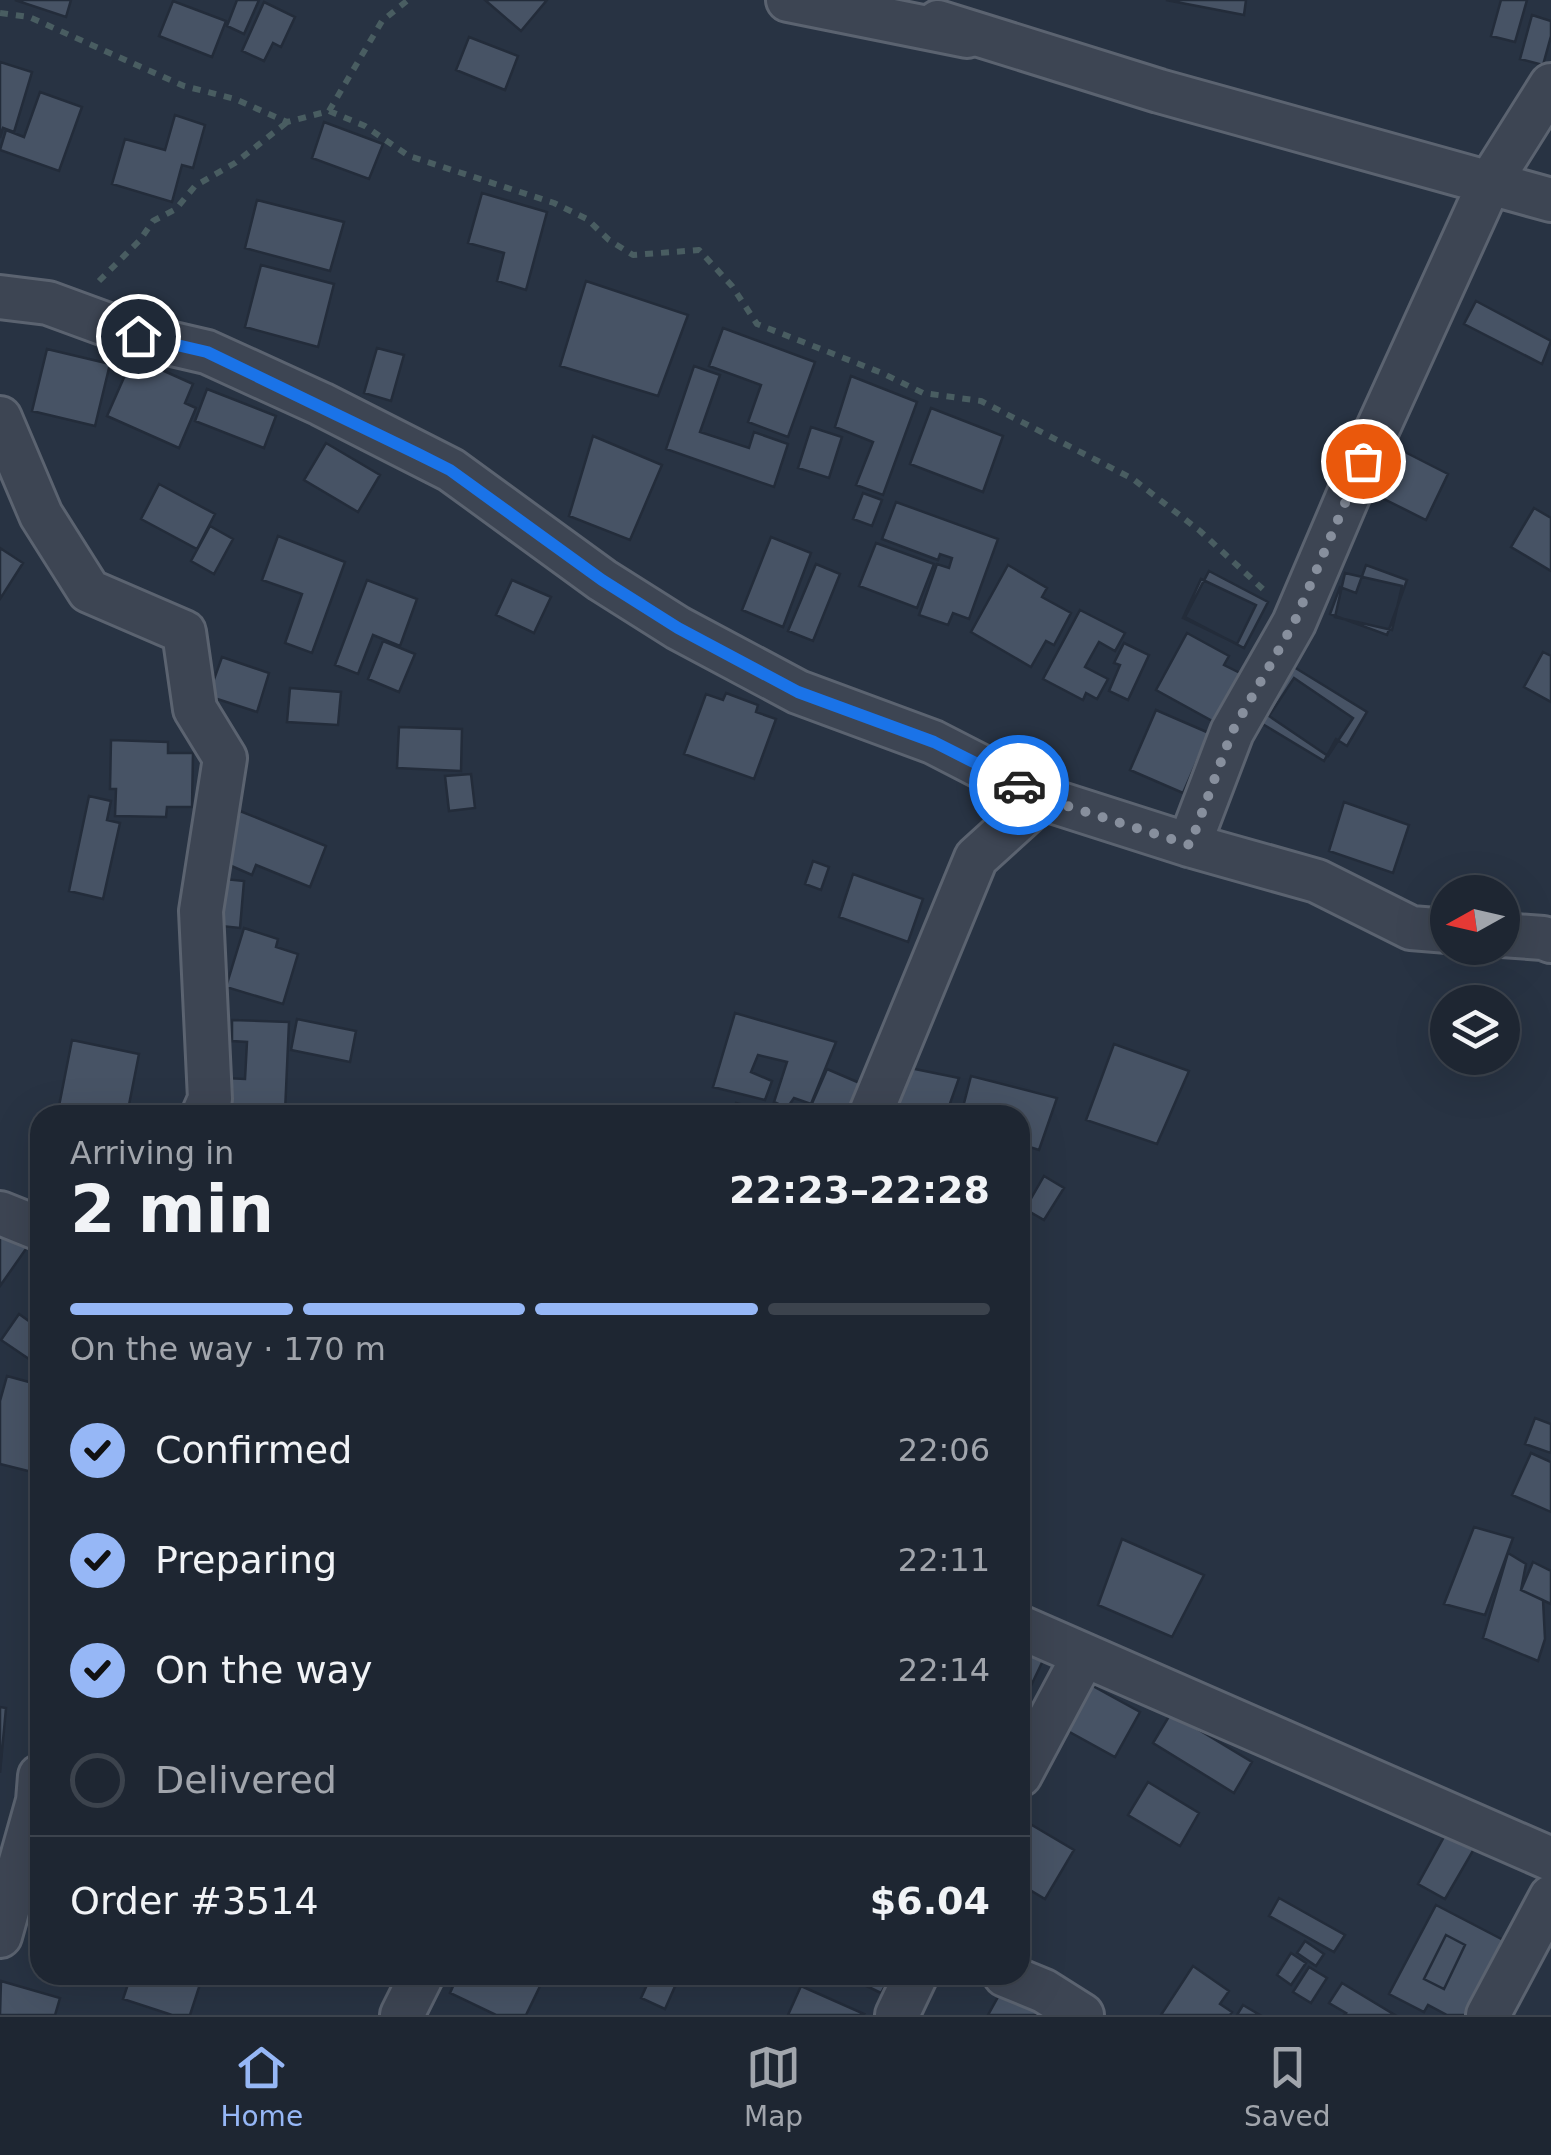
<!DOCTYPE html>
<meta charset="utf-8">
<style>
body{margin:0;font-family:"DejaVu Sans",sans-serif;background:#262e3a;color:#f1f3f6;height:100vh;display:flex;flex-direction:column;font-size:38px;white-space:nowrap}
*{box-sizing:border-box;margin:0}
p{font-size:32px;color:#a1a5ac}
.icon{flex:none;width:55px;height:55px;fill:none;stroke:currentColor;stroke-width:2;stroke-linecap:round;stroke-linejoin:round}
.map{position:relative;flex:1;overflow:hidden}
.side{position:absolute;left:30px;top:1105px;width:1000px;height:880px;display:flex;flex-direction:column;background:#1e2632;border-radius:30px;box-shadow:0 10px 40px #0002,0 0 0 2px #3c434d}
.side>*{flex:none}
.needle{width:65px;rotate:262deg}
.tools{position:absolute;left:1430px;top:875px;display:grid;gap:20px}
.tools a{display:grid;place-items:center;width:90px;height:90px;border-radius:50%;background:#1e2632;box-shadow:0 10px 40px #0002,0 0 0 2px #3c434d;font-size:50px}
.pin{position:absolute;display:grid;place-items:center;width:85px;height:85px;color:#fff;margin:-42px;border:5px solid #fff;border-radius:50%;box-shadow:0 2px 10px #0007}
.courier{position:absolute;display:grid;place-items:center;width:100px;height:100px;margin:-50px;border:8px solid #1a73e8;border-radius:50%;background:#fff;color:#222;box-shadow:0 2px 12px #0007}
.summary em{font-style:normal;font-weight:800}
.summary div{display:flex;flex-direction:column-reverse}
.summary{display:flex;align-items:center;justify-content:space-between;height:170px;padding:0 40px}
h1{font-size:65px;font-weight:800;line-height:75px}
.bar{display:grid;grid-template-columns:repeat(4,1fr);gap:15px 10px;align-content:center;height:120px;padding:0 40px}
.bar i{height:12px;border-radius:8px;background:#3c434d}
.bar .selected{background:#96b7f6}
.bar p{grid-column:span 4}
.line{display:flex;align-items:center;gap:25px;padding:0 40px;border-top:2px solid #3c434d}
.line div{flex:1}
ol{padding:0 40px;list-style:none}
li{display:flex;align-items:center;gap:30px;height:110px}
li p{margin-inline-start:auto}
li .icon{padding:10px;border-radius:50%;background:#96b7f6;color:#111;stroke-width:4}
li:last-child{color:#a1a5ac}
li i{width:55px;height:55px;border:5px solid #3c434d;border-radius:50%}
.dock{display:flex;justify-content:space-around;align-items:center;height:140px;border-top:2px solid #3c434d;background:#1e2632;font-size:28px;color:#a1a5ac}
.dock a{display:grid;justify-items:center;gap:5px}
.dock .selected{color:#96b7f6}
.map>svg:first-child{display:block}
.building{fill:#475365;stroke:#232c3a;stroke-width:2.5;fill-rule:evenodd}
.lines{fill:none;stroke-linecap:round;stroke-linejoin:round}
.minor-casing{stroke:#5b6370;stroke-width:48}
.path{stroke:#495d61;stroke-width:6;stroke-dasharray:8 8;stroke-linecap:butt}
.minor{stroke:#3d4553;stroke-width:42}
.done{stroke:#878f9d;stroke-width:10;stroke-dasharray:0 18}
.route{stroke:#1a73e8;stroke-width:12}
</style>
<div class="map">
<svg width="1551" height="2015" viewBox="0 0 1551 2015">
<rect width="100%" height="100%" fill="#283343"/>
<path class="building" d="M15,0H71L66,17Z
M237,0H259L244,34L227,26Z
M485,0H547L521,31Z
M1166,0H1246L1244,15Z
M1501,0H1527L1515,42L1491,36Z
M173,1L226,21L212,57L159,36Z
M264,2L295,17L281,47L273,43L264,61L242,51Z
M1532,15L1551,21V36L1543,65L1520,59Z
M469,37L518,56L505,90L456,70Z
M0,62L32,72L14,132L3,128L0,138Z
M40,92L82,107L59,171L0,150L6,130L24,137Z
M175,115L205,125L193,168L182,165L172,202L112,184L125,139L165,150Z
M324,122L383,144L369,179L312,158Z
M482,193L547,212L526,290L497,281L504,253L468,243Z
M257,200L344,222L330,271L245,248Z
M261,265L334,284L318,347L245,327Z
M586,281L688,315L658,396L560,366Z
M1476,301L1551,341L1542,364L1464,324Z
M723,328L815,362L788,437L748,422L761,385L709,366Z
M377,348L404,355L391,401L364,393Z
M47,349L110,364L95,426L32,411Z
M133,357L193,384L185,403L196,408L179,448L107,416Z
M694,366L720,375L700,432L749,448L754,432L788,444L774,487L666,449Z
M851,376L917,402L883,495L856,485L873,442L835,427Z
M207,389L276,416L264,448L195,421Z
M931,408L1003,436L983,492L910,464Z
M811,427L842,437L829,478L798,468Z
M593,436L662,465L630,540L569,516Z
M326,443L380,475L358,512L304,480Z
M1397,448L1448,474L1426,520L1374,494Z
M159,484L215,514L197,549L141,519Z
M863,493L882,500L872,526L853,519Z
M896,502L998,539L969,619L953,613L948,625L919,615L937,564L949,568L952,558L940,554L938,560L882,539Z
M1534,508L1551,518V571L1511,547Z
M210,526L233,539L214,574L191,561Z
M278,536L345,562L312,653L285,643L302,594L262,580Z
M771,537L811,553L783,627L742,610Z
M876,543L934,564L917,608L859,586Z
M0,548L23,563L0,599Z
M816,564L840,574L813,641L788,631Z
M1008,565L1047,588L1042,597L1071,613L1054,645L1046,641L1031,667L971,632Z
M1366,565L1407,580L1387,635L1330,614L1340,587L1356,593Z
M1209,571L1268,602L1244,648L1185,617Z
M1345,573L1402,586L1392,630L1335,617Z
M1201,579L1256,605L1237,644L1183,618Z
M367,580L417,599L400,646L373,635L358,674L335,665Z
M512,580L551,597L534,633L496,615Z
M1080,610L1125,633L1115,651L1099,642L1085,667L1108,679L1097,699L1086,693L1083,700L1043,679Z
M1187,633L1229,656L1224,665L1242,674L1216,723L1156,690Z
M383,641L415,654L399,692L368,679Z
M1124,643L1149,655L1128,700L1109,691L1120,665L1114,663Z
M1543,652L1551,656V702L1524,687Z
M222,657L269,673L257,712L208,696Z
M1289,664L1367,712L1347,746L1336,739L1324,761L1256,720Z
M1294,678L1353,718L1328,756L1269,716Z
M290,688L341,692L338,725L287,722Z
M726,693L758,705L756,712L776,719L754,779L684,754L706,694L723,700Z
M1156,710L1209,733L1183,793L1130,770Z
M399,727L462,729L461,771L397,768Z
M111,740L168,742V753H193L192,807H167L166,817L115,816L116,789H110Z
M471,774L475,808L449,811L445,776Z
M89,796L111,801L107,820L120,823L103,899L69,891Z
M1344,802L1409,825L1393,873L1329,851Z
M240,811L326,846L310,887L256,865L252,875L220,861Z
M813,861L829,867L821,890L805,884Z
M853,874L923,899L908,942L839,917Z
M215,878L244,881L240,928L211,925Z
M244,928L278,939L276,947L298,954L283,1004L226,987Z
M735,1013L836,1042L811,1104L794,1098L787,1108L774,1102L787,1062L758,1055L751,1072L772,1081L765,1100L713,1087Z
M297,1019L356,1031L350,1062L291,1050Z
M232,1020L289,1022L285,1112L223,1110L224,1078L245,1079L247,1042L232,1041Z
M72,1040L139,1054L127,1115H104L59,1106Z
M1114,1044L1189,1071L1157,1144L1086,1120Z
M905,1067L959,1078L946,1115H892Z
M827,1069L862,1084L849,1115H807Z
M971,1076L1057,1098L1039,1150L1020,1144V1115H961Z
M736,1103L781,1115H733Z
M1044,1176L1064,1188L1044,1220L1025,1209Z
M0,1230L28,1246L0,1286Z
M19,1314L40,1329V1350L32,1361L1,1340Z
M7,1376L40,1385V1460L36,1473L0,1464V1401Z
M1535,1418L1551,1424V1453L1525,1444Z
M1531,1453L1551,1462V1512L1512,1495Z
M1474,1527L1513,1538L1485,1615L1444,1604Z
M1122,1539L1204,1575L1172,1637L1098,1605Z
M1508,1553L1526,1564L1521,1590L1543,1600L1545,1639L1538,1661L1483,1638Z
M1533,1562L1551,1571V1604L1521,1590Z
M1020,1639L1048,1650L1028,1692L1020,1689Z
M1091,1685L1140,1712L1115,1757L1066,1730Z
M0,1707L6,1708L0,1773Z
M1171,1713L1252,1762L1234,1793L1153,1743Z
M1148,1782L1199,1813L1180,1846L1128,1815Z
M1020,1818L1074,1850L1045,1899L1020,1884Z
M1450,1826L1478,1842L1445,1899L1418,1884Z
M1279,1898L1345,1935L1334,1952L1269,1916Z
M1436,1905L1509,1943L1471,2015H1447L1428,2005L1424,2012L1389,1994ZM1446,1935L1465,1945L1444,1989L1424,1979Z
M1446,1935L1465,1945L1444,1989L1424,1979Z
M1305,1941L1324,1954L1316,1966L1297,1953Z
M1291,1953L1306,1963L1291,1985L1277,1975Z
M1193,1966L1229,1991L1220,2004L1232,2012L1230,2015H1161Z
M1309,1967L1327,1978L1311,2003L1293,1992Z
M131,1975H153L172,1981L174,1975H203L190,2015H172L123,1999Z
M458,1975H528L542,1982L526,2015H496L450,1993Z
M622,1975H680L665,2009L641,1998L646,1987Z
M851,1975H891L881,1993L850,1978Z
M1,1981L60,1998L55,2015H0Z
M1342,1983L1395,2015H1344L1346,2013L1329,2003Z
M801,1986L864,2014L863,2015H788Z
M1003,1988L1050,2015H988Z
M1243,2005L1260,2015H1237Z"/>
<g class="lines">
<g class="minor-casing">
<path id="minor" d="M788,0L967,36
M938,22L1159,91L1551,200
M0,297L48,303L138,336L207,352L321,404L451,470L602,580L678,628L798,692L933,742L1042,798
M0,418L41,515L89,591L184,632L195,709L225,758L201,911L210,1099L203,1115
M1189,845L1232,732L1294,623L1363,461L1490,182L1551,85
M1502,935L1543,938L1551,941
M870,1115L976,858L1042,798L1189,845L1317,881L1411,928L1448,931
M0,1213L40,1229
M1020,1627L1551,1859
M1020,1775L1083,1657
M0,1936L38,1801L40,1776
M1005,1975L1044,1991L1082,2015
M402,2015L422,1975
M897,2015L916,1975
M1488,2015L1551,1897"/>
</g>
<path class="path" d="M0,13L29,17L184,86L235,99L287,122L329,111L365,126L409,156L554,203L587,219L609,240L633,255L699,250L732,286L757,324L882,373L923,393L981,401L1133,479L1200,531L1266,592
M329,111L382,21L408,0
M99,281L140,240L153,221L176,209L195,186L235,163L286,123"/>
<use href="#minor" class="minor"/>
</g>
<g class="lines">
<path class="done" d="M1019,785L1042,798L1190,845L1232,732L1294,623L1363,461"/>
<path class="route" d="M138,336L207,352L418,454L450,470L602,580L678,628L798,692L934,742L1019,785"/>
</g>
</svg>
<div class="tools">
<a><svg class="needle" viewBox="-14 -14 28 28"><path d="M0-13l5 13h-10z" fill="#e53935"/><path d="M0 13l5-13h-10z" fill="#a1a5ac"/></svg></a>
<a><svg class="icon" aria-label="layers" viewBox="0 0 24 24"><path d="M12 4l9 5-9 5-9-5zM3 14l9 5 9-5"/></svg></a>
</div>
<div class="pin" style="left:1363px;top:461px;background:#ea580c"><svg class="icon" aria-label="bag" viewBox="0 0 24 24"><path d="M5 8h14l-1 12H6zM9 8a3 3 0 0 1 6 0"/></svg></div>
<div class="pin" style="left:138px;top:336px;background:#1f2937"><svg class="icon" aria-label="home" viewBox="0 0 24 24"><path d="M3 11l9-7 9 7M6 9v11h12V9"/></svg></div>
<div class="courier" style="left:1019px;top:785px"><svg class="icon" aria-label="car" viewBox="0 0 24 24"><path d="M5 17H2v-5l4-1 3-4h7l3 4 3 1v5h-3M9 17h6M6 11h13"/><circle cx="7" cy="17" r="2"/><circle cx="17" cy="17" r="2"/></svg></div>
<section class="side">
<div class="summary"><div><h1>2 min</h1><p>Arriving in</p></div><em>22:23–22:28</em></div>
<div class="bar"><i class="selected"></i><i class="selected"></i><i class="selected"></i><i></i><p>On the way · 170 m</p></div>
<ol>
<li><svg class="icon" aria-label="check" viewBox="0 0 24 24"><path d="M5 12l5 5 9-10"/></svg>Confirmed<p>22:06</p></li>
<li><svg class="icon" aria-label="check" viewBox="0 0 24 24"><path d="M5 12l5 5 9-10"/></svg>Preparing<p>22:11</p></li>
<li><svg class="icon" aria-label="check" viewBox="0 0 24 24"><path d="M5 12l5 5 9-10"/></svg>On the way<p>22:14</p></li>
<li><i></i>Delivered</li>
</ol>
<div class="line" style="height:130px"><div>Order #3514</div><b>$6.04</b></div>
</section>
</div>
<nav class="dock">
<a class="selected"><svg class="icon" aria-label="home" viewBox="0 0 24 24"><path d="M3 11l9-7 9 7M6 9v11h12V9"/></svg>Home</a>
<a><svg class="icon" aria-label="map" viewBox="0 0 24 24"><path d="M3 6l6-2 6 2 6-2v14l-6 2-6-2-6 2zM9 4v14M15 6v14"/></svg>Map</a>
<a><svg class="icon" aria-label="saved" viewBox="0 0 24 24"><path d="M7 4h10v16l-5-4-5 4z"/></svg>Saved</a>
</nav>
